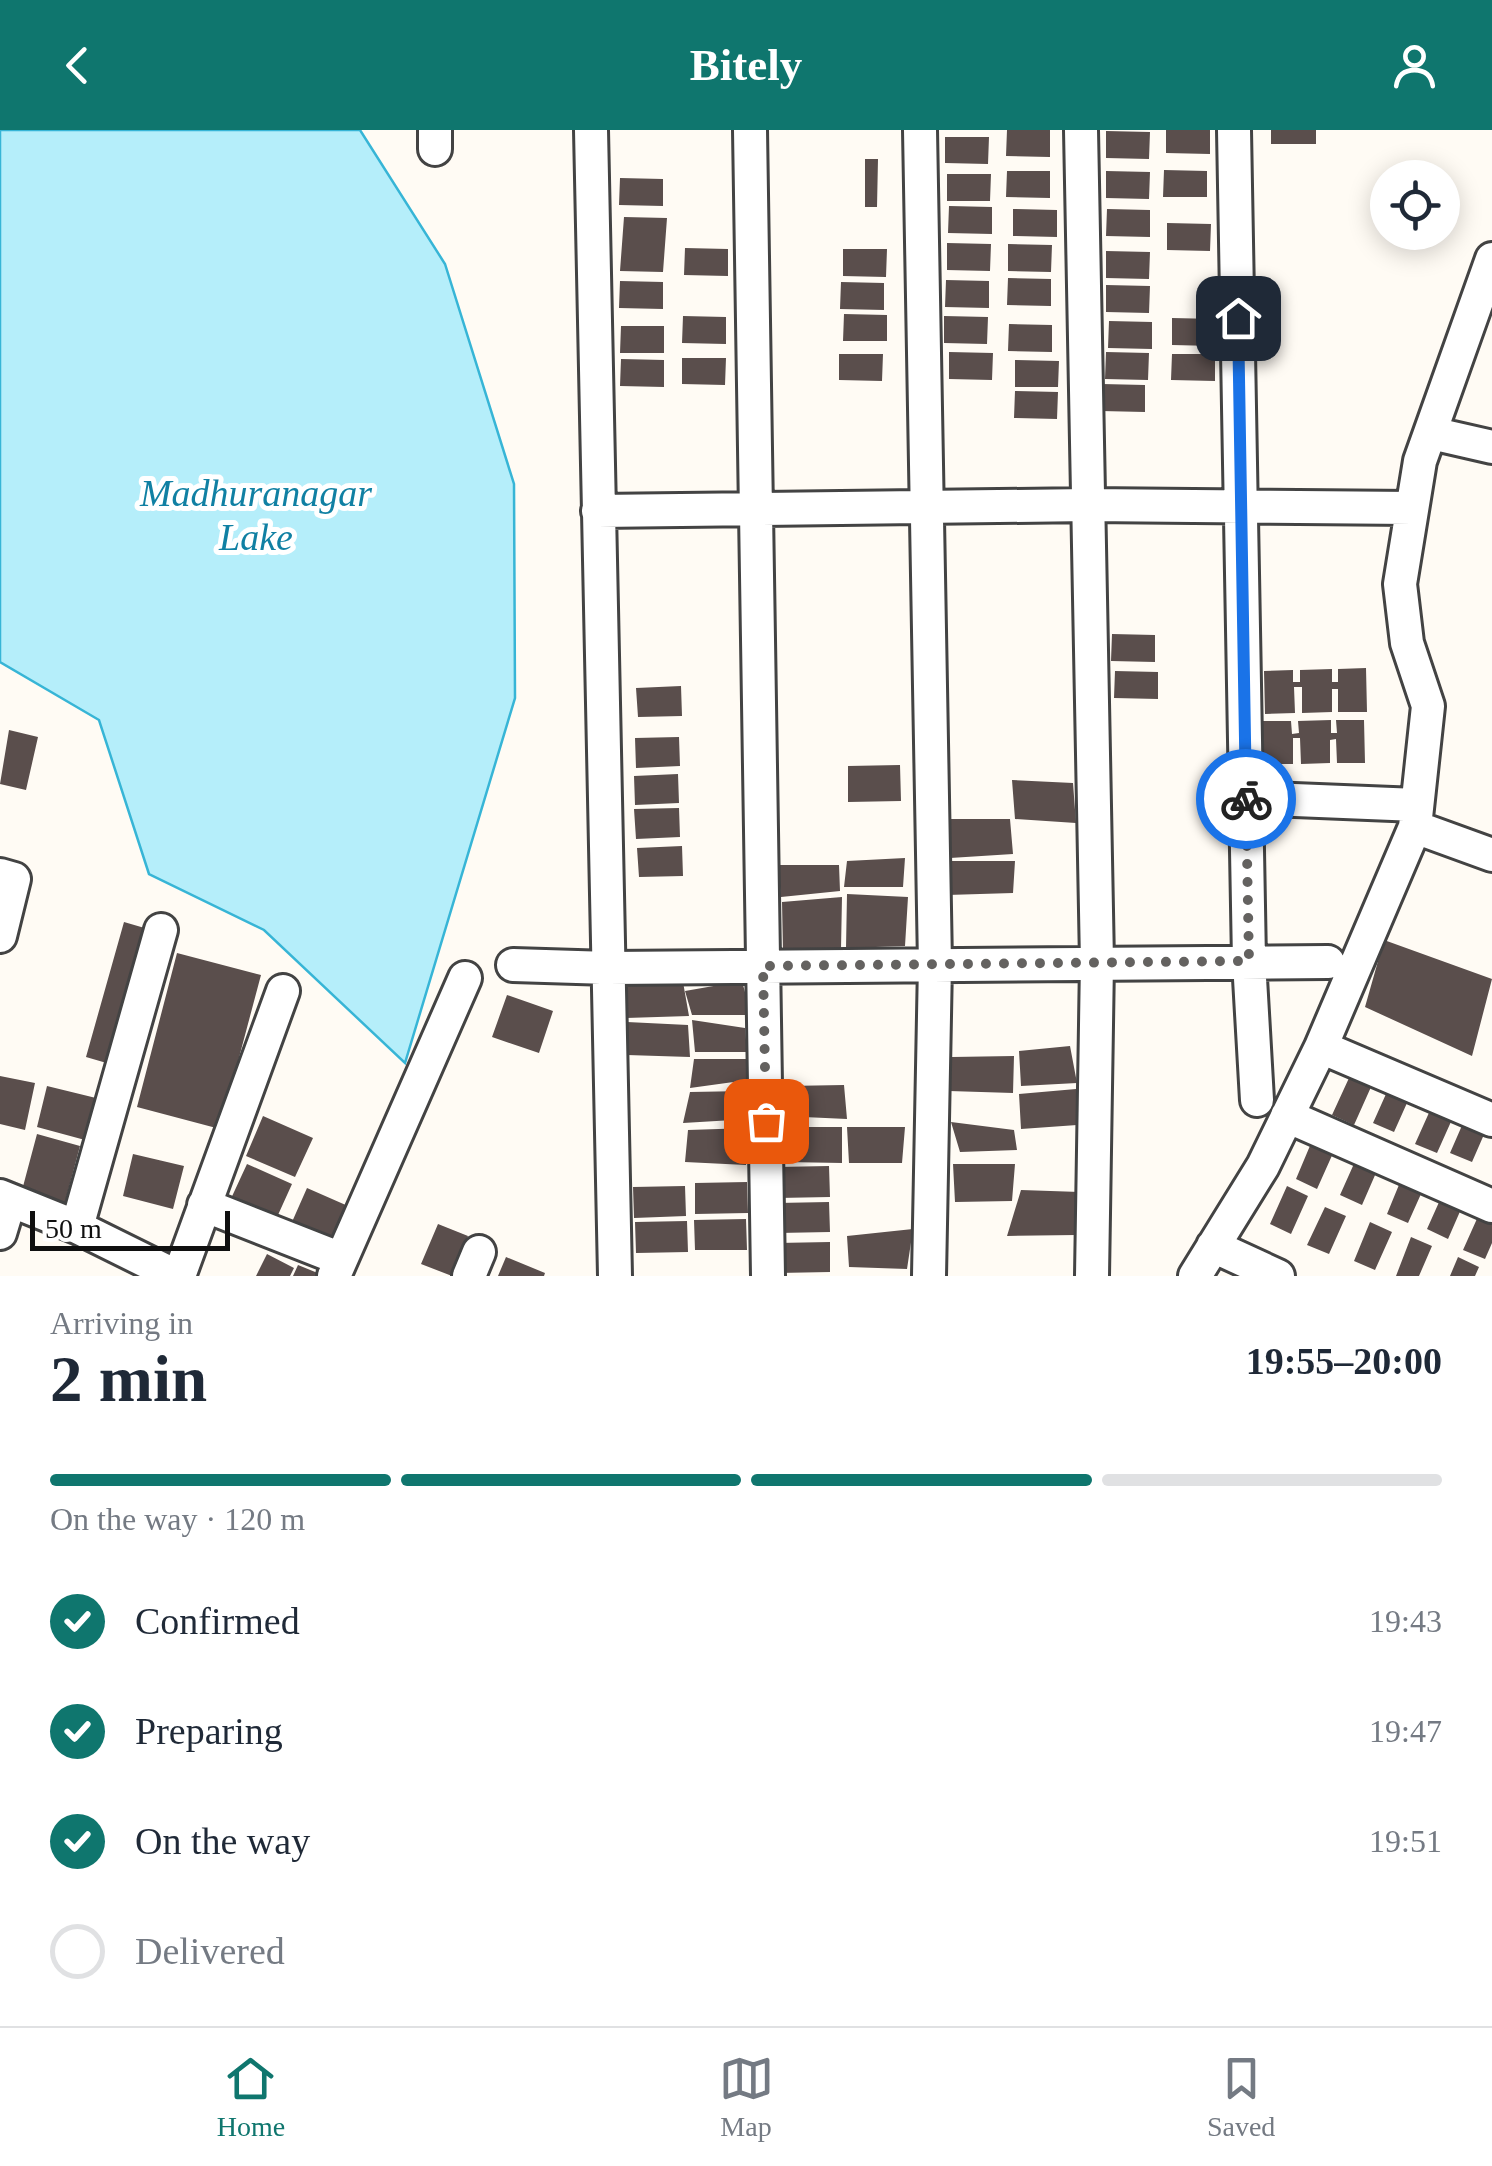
<!DOCTYPE html>
<meta charset="utf-8">
<style>
body{margin:0;font-family:"Times New Roman",serif;background:#f6f6f7;color:#1f2937;height:100vh;display:flex;flex-direction:column;font-size:38px;white-space:nowrap}
*{box-sizing:border-box;margin:0}
p{font-size:32px;color:#747a83}
.icon{flex:none;width:55px;height:55px;fill:none;stroke:currentColor;stroke-width:2;stroke-linecap:round;stroke-linejoin:round}
.map{position:relative;height:1146px;overflow:hidden}
.drawer{display:flex;flex-direction:column;background:#fff;flex:1}
.drawer>*{flex:none}
.tools{position:absolute;left:1370px;top:30px;display:grid;gap:20px}
.tools a{display:grid;place-items:center;width:90px;height:90px;border-radius:50%;background:#fff;box-shadow:0 5px 25px #0003;font-size:50px}
.scale{position:absolute;left:30px;bottom:25px;width:200px;box-sizing:border-box;padding-left:10px;border:5px solid #101010;border-top:0;font-size:28px;line-height:35px;white-space:nowrap;color:#101010;-webkit-text-stroke:8px #fff;paint-order:stroke}
.pin{position:absolute;display:grid;place-items:center;width:85px;height:85px;color:#fff;margin:-42px;border-radius:20px;box-shadow:0 5px 15px #0006}
.courier{position:absolute;display:grid;place-items:center;width:100px;height:100px;margin:-50px;border:8px solid #1a73e8;border-radius:50%;background:#fff;color:#222;box-shadow:0 2px 12px #0007}
.headline em{font-style:normal;font-weight:700}
.headline div{display:flex;flex-direction:column-reverse}
.headline{display:flex;align-items:center;justify-content:space-between;height:170px;padding:0 50px}
h1{font-size:65px;font-weight:700;line-height:75px}
.bar{display:grid;grid-template-columns:repeat(4,1fr);gap:15px 10px;align-content:center;height:120px;padding:0 50px}
.bar i{height:12px;border-radius:8px;background:#e0e1e3}
.bar .selected{background:#0f766e}
.bar p{grid-column:span 4}
ol{padding:0 50px;list-style:none}
li{display:flex;align-items:center;gap:30px;height:110px}
li p{margin-inline-start:auto}
li .icon{padding:10px;border-radius:50%;background:#0f766e;color:#fff;stroke-width:4}
li:last-child{color:#747a83}
li i{width:55px;height:55px;border:5px solid #e0e1e3;border-radius:50%}
header{display:flex;justify-content:space-between;align-items:center;height:130px;padding:0 50px;background:#0f766e;color:#fff;font-size:45px;font-weight:700}
.tabs{display:flex;justify-content:space-around;align-items:center;height:140px;border-top:2px solid #e0e1e3;background:#fff;font-size:28px;color:#747a83}
.tabs a{display:grid;justify-items:center;gap:5px}
.tabs .selected{color:#0f766e}
.map>svg:first-child{display:block}
.water{fill:#b5eefa;stroke:#37b5d6;stroke-width:2.5}
.building{fill:#5a4e4c}
.lines{fill:none;stroke-linecap:round;stroke-linejoin:round}
.minor-casing{stroke:#434343;stroke-width:38}
.minor{stroke:#fff;stroke-width:32}
.done{stroke:#646260;stroke-width:10;stroke-dasharray:0 18}
.route{stroke:#1a73e8;stroke-width:12}
.labels{text-anchor:middle;dominant-baseline:central;stroke-width:10;stroke-linejoin:round;paint-order:stroke}
.water-label{font-size:38px;font-style:italic;fill:#1080a3;stroke:#fff}
</style>
<header><svg class="icon" aria-label="back" viewBox="0 0 24 24"><path d="M15 5l-7 7 7 7"/></svg>Bitely<svg class="icon" aria-label="person" viewBox="0 0 24 24"><circle cx="12" cy="8" r="4"/><path d="M4 21q1-7 8-7t8 7"/></svg></header>
<div class="map">
<svg width="1492" height="1146" viewBox="0 0 1492 1146">
<rect width="100%" height="100%" fill="#fffbf4"/>
<path class="water" d="M0,0H360L445,134L514,354L515,568L405,933L264,800L149,744L99,590L0,532Z"/>
<path class="building" d="M1007,0H1050V27L1006,26Z
M1166,0H1210V24L1166,23Z
M1271,0H1316V14H1271Z
M1106,1L1150,2L1149,29L1106,28Z
M945,7H989L988,34L945,33Z
M865,29H878L877,77H865Z
M1164,40L1207,41V67H1163Z
M1007,41H1050V68L1006,67Z
M1106,41L1150,42L1149,69L1106,68Z
M947,44H991L990,71H947Z
M620,48L663,49V76L619,75Z
M949,76L992,77V104L948,103Z
M1013,79L1057,80V107L1013,106Z
M1107,79L1150,80V107L1106,106Z
M624,87L667,88L663,142L620,141Z
M1167,93L1211,94L1210,121L1167,120Z
M947,113L991,114L990,141L947,140Z
M1008,114L1052,115L1051,142L1008,141Z
M685,118L728,119V146L684,145Z
M843,119H887L886,147L843,146Z
M1106,121L1150,122L1149,149L1106,148Z
M1008,148L1051,149V176L1007,175Z
M946,150L989,151V178L945,177Z
M620,151L663,152V179L619,178Z
M841,152L884,153V180L840,179Z
M1106,155L1150,156L1149,183L1106,182Z
M844,184L887,185V211H843Z
M683,186L726,187V214L682,213Z
M944,186L988,187L987,214L944,213Z
M1172,188L1216,189L1215,216L1172,215Z
M1109,191L1152,192V219L1108,218Z
M1009,194L1052,195V222L1008,221Z
M621,196H664V223H620Z
M949,222L993,223L992,250L949,249Z
M1106,222L1149,223L1148,250L1105,249Z
M839,224H883L882,251L839,250Z
M1172,224H1215V251L1171,250Z
M682,228H726L725,255L682,254Z
M621,229L664,230V257L620,256Z
M1015,230L1059,231L1058,257H1015Z
M1102,254L1145,255V282L1101,281Z
M1015,261L1058,262L1057,289L1014,288Z
M1112,504L1155,505V532L1111,531Z
M1366,538L1367,582H1338V559H1332V582L1302,583V557H1294L1295,583L1265,584L1264,541L1293,540V552H1300V540L1332,539V552H1338V539Z
M1115,541L1158,542V569L1114,568Z
M681,556L682,586L638,587L636,558Z
M1331,590V603H1337L1336,590H1364L1365,633H1337L1336,609L1330,610V633L1301,634L1300,608H1293V634H1263V591H1291L1292,604L1299,603L1298,591Z
M9,600L38,607L26,660L0,654Z
M679,607L680,636L636,638L635,608Z
M900,635L901,671L848,672V636Z
M678,644L679,673L635,675L634,646Z
M1012,650L1073,653L1076,693L1015,689Z
M679,678L680,707L636,709L634,679Z
M948,689H1010L1013,724L950,728Z
M682,716L683,746L639,747L637,718Z
M905,728L903,757H844L847,731Z
M952,731H1015L1013,763L947,765Z
M778,735H839L840,761L781,767Z
M847,764L908,767L905,816L846,818Z
M842,767L841,819L783,822L782,772Z
M124,792L148,799L110,934L86,927Z
M1384,810L1492,849L1472,926L1365,877Z
M177,823L261,845L220,999L137,977Z
M622,849L683,852L689,886L626,888Z
M742,851L749,877L746,885H692L685,861Z
M507,865L553,881L539,923L492,907Z
M692,890L745,898L747,922H695Z
M627,892L688,895L690,927L627,925Z
M1070,916L1077,953L1021,956L1019,921Z
M1014,926L1013,963L949,961L952,927Z
M694,929H751L748,950L690,958Z
M0,946L35,953L25,1000L0,994Z
M1349,948L1371,957L1354,995L1332,985Z
M844,955L847,989L782,986L787,956Z
M1390,955L1411,964L1394,1002L1373,993Z
M47,956L96,968L85,1010L37,997Z
M1076,959L1077,995L1021,999L1019,964Z
M746,961L750,989L683,993L690,962Z
M1432,976L1454,985L1437,1023L1415,1014Z
M1467,984L1489,993L1472,1032L1450,1023Z
M263,986L313,1008L295,1047L246,1026Z
M951,992L1014,1000L1017,1020L960,1022Z
M782,997H842V1033L785,1032Z
M847,997H905L902,1033H849Z
M749,998L746,1035L685,1032L688,1000Z
M37,1004L80,1016L64,1076L21,1064Z
M1312,1011L1334,1021L1317,1059L1296,1049Z
M133,1024L184,1036L173,1079L123,1066Z
M1357,1027L1379,1036L1362,1075L1340,1065Z
M247,1034L292,1054L273,1096L228,1075Z
M953,1034H1015L1012,1071L955,1072Z
M829,1036L830,1067L778,1068L777,1037Z
M1403,1045L1425,1055L1408,1093L1387,1084Z
M747,1052L748,1083L695,1084V1053Z
M685,1056L686,1086L634,1088L633,1057Z
M1287,1056L1308,1066L1291,1104L1270,1094Z
M307,1058L348,1076L329,1119L288,1101Z
M1021,1060L1080,1062L1076,1105L1007,1106Z
M1444,1061L1465,1070L1448,1109L1427,1099Z
M829,1072L830,1102L778,1103L777,1073Z
M1325,1077L1346,1086L1329,1124L1307,1115Z
M1480,1082L1492,1087V1113L1485,1129L1463,1120Z
M746,1089L747,1120H695L694,1090Z
M687,1091L688,1122L636,1123L635,1092Z
M1370,1092L1392,1102L1375,1140L1354,1131Z
M438,1094L468,1106L452,1146L421,1134Z
M913,1099L907,1139L849,1137L847,1106Z
M1411,1107L1432,1116L1419,1146H1396Z
M830,1112V1142L778,1143L777,1113Z
M267,1124L294,1138L290,1146H256Z
M506,1127L545,1143L544,1146H498Z
M1458,1127L1479,1137L1475,1146H1450Z
M298,1135L325,1146H293Z"/>
<g class="lines">
<g class="minor-casing">
<path id="minor" d="M591,0L615,1146
M750,0L768,1146
M920,0L935,834L929,1146
M1081,0L1097,832L1092,1146
M1234,0L1249,831L1257,970
M435,19V0
M1431,303L1492,317
M598,381L1089,375L1412,378
M1246,668L1417,675
M1415,697L1492,725
M0,745L14,749L0,806
M513,835L609,838L1328,832
M1321,917L1492,990
M1287,986L1492,1076
M0,1066L77,1097L176,1146
M204,1075L341,1129
M77,1097L161,800
M0,1103L10,1070
M1213,1116L1278,1146
M179,1146L283,861
M334,1146L465,848
M469,1146L479,1122
M1195,1146L1263,1036L1321,917L1415,697L1428,576L1407,513L1400,454L1420,331L1492,129"/>
</g>
<use href="#minor" class="minor"/>
</g>
<g class="lines">
<path class="done" d="M766,991L763,836L1249,831L1246,669"/>
<path class="route" d="M1238,188L1246,669"/>
</g>
<g class="labels">
<g class="water-label">
<text x="256" y="363">Madhuranagar<tspan x="256" dy="44">Lake</tspan></text>
</g>
</g>
</svg>
<div class="tools">
<a><svg class="icon" aria-label="locate" viewBox="0 0 24 24"><circle cx="12" cy="12" r="6"/><path d="M12 2v4M12 18v4M2 12h4M18 12h4"/></svg></a>
</div>
<div class="scale">50 m</div>
<div class="pin" style="left:766px;top:991px;background:#ea580c"><svg class="icon" aria-label="bag" viewBox="0 0 24 24"><path d="M5 8h14l-1 12H6zM9 8a3 3 0 0 1 6 0"/></svg></div>
<div class="pin" style="left:1238px;top:188px;background:#1f2937"><svg class="icon" aria-label="home" viewBox="0 0 24 24"><path d="M3 11l9-7 9 7M6 9v11h12V9"/></svg></div>
<div class="courier" style="left:1246px;top:669px"><svg class="icon" aria-label="bike" viewBox="0 0 24 24"><circle cx="6" cy="16" r="4"/><circle cx="18" cy="16" r="4"/><path d="M6 16l4-8h5l3 8M10 8l3 8H6M13 5h3"/></svg></div>
</div>
<section class="drawer">
<div class="headline"><div><h1>2 min</h1><p>Arriving in</p></div><em>19:55–20:00</em></div>
<div class="bar"><i class="selected"></i><i class="selected"></i><i class="selected"></i><i></i><p>On the way · 120 m</p></div>
<ol>
<li><svg class="icon" aria-label="check" viewBox="0 0 24 24"><path d="M5 12l5 5 9-10"/></svg>Confirmed<p>19:43</p></li>
<li><svg class="icon" aria-label="check" viewBox="0 0 24 24"><path d="M5 12l5 5 9-10"/></svg>Preparing<p>19:47</p></li>
<li><svg class="icon" aria-label="check" viewBox="0 0 24 24"><path d="M5 12l5 5 9-10"/></svg>On the way<p>19:51</p></li>
<li><i></i>Delivered</li>
</ol>
</section>
<nav class="tabs">
<a class="selected"><svg class="icon" aria-label="home" viewBox="0 0 24 24"><path d="M3 11l9-7 9 7M6 9v11h12V9"/></svg>Home</a>
<a><svg class="icon" aria-label="map" viewBox="0 0 24 24"><path d="M3 6l6-2 6 2 6-2v14l-6 2-6-2-6 2zM9 4v14M15 6v14"/></svg>Map</a>
<a><svg class="icon" aria-label="saved" viewBox="0 0 24 24"><path d="M7 4h10v16l-5-4-5 4z"/></svg>Saved</a>
</nav>
